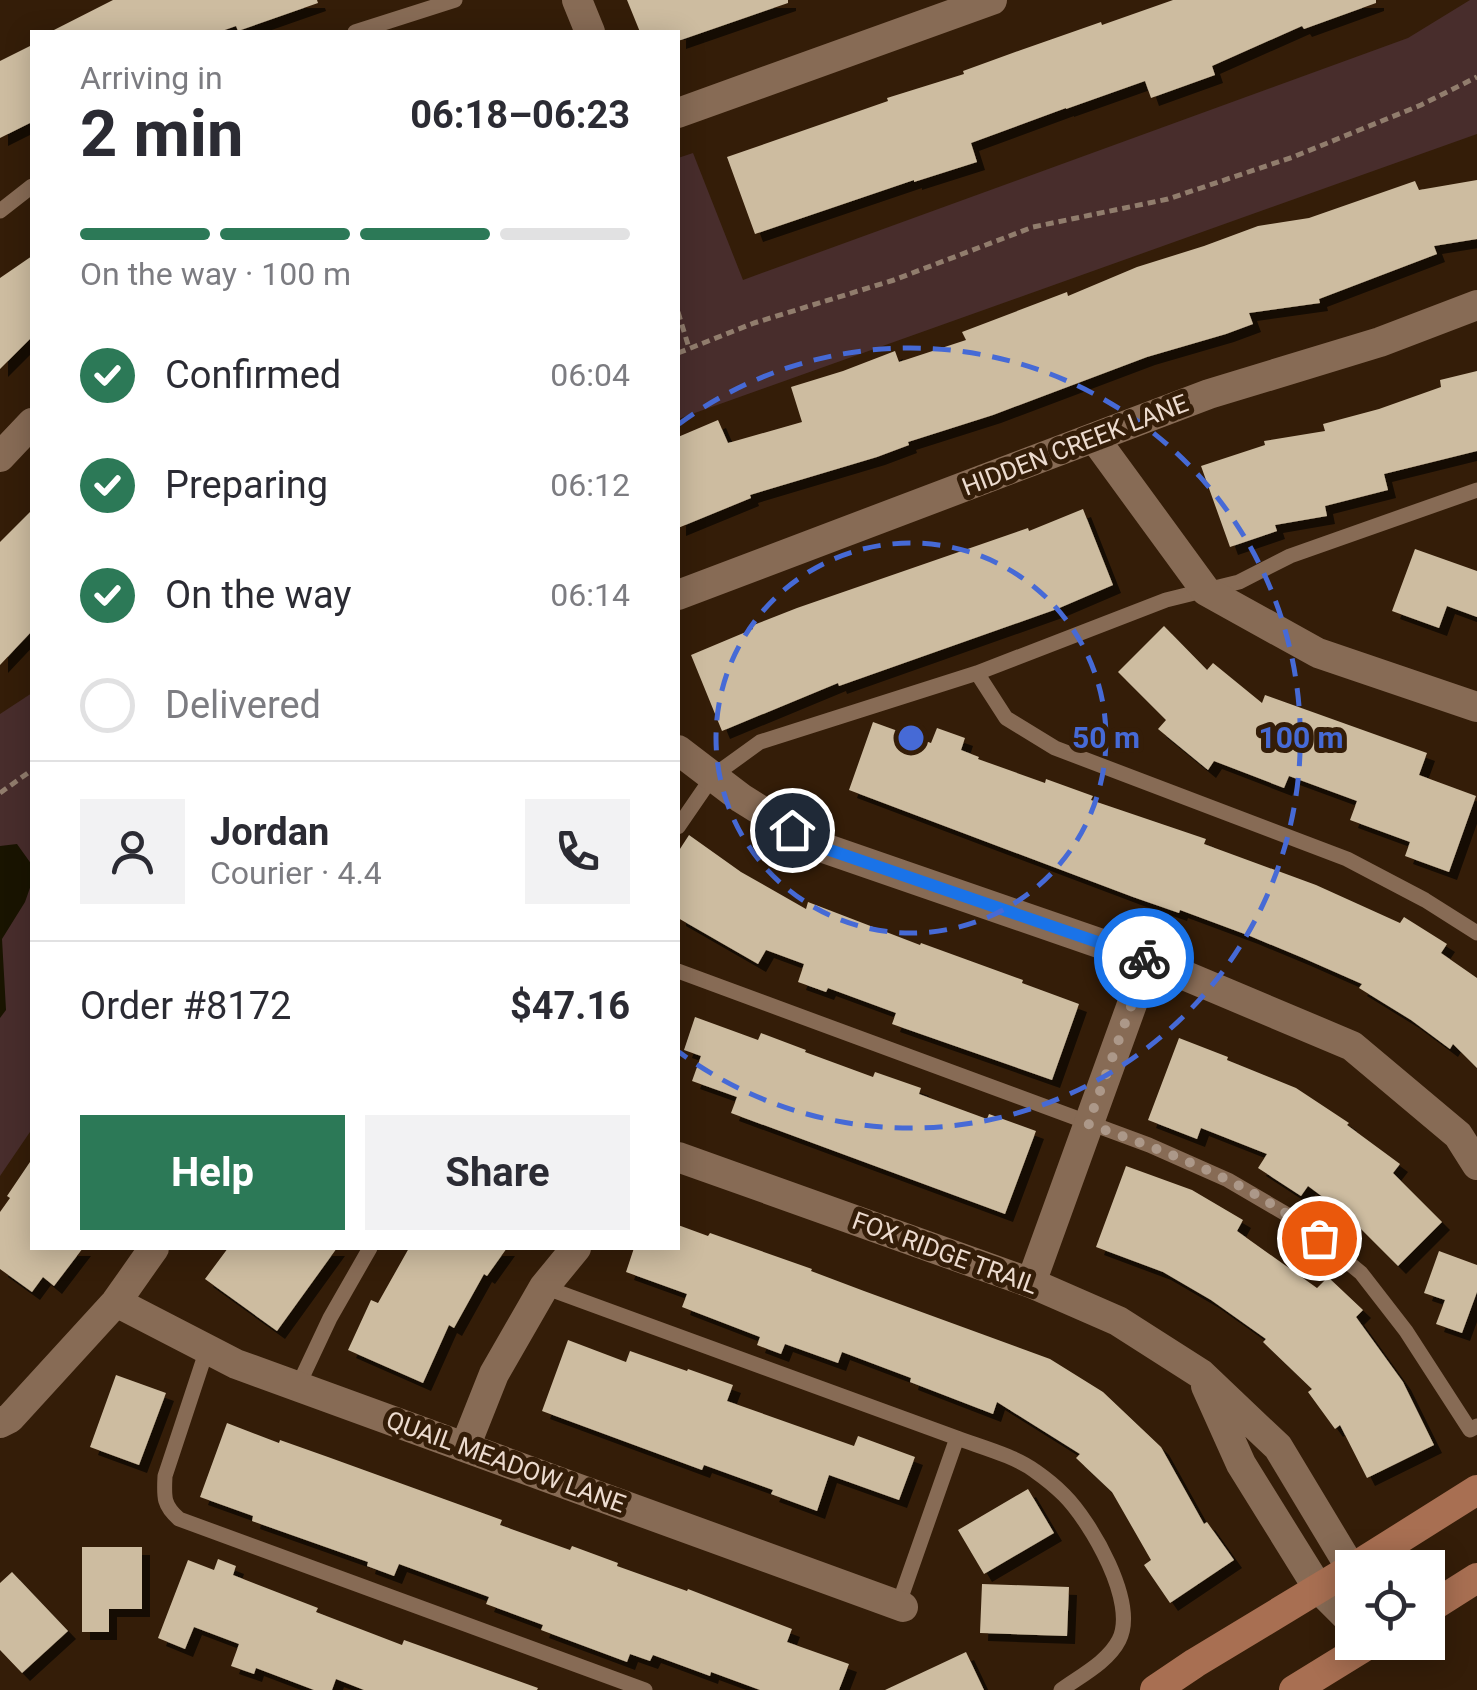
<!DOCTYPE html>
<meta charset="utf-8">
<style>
body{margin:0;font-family:Roboto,sans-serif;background:#f2f2f3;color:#2b2b33;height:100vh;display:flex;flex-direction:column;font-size:38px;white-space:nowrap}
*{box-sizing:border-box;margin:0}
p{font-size:32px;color:#7c7c81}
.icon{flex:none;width:55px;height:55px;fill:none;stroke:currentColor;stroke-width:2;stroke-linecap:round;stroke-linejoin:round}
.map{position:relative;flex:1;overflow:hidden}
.drawer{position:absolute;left:30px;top:30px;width:650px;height:1220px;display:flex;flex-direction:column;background:#fff;border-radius:0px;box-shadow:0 5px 25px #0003}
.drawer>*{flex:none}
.buttons{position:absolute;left:1335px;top:1550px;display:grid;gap:20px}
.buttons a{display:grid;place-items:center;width:110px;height:110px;border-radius:0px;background:#fff;box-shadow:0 5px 25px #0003;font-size:50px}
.pin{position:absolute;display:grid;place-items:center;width:85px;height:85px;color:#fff;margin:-42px;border:5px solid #fff;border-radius:50%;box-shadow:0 2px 10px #0007}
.courier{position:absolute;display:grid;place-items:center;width:100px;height:100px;margin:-50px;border:8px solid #1a73e8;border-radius:50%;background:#fff;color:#222;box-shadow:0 2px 12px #0007}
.head em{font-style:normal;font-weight:700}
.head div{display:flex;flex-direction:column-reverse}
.head{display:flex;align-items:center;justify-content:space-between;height:170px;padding:0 50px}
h1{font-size:65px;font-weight:700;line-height:75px}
.bar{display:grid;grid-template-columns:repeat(4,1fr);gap:15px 10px;align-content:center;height:120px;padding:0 50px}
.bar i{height:12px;border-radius:8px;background:#e1e1e2}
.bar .active{background:#2c7957}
.bar p{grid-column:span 4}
.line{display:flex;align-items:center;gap:25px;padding:0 50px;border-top:2px solid #e1e1e2}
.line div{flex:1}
.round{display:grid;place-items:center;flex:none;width:105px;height:105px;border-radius:0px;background:#f2f2f3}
ol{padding:0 50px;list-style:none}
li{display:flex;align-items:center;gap:30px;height:110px}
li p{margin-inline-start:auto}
li .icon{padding:10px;border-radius:50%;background:#2c7957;color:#fff;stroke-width:4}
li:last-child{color:#7c7c81}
li i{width:55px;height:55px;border:5px solid #e1e1e2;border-radius:50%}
.button{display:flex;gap:20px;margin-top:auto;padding:20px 50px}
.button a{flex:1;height:115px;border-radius:0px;background:#2c7957;color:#fff;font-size:40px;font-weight:700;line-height:115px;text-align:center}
.button a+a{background:#f2f2f3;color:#2b2b33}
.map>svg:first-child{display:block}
.green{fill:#482d2c}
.water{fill:#191400}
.building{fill:#cdbca0;filter:url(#shadow)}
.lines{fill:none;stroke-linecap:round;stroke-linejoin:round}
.path{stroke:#917d6d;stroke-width:5;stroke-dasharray:8 5;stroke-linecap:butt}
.lane{stroke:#876b55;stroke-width:15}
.street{stroke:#876b55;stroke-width:30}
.secondary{stroke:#a86f52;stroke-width:30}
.done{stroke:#ac9889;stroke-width:10;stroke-dasharray:0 18}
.route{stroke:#1a73e8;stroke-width:12}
.ring{fill:none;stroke:#466ad6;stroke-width:5;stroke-dasharray:18 12}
.labels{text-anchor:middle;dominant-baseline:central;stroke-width:10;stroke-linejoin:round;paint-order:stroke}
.street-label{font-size:25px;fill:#ecdbcf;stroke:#341d08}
.centre{fill:#466ad6;stroke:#341d08;stroke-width:5}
.ring-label{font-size:30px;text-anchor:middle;font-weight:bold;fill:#466ad6;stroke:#341d08;stroke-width:10;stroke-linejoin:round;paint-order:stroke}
</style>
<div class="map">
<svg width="1477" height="1690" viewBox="0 0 1477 1690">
<defs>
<filter id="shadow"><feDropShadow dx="8" dy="8" stdDeviation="0" flood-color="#0009"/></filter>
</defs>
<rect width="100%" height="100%" fill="#341d08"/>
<path class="green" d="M1470,0H1477V134L678,419V158L693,153L743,280L1408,38Z
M32,693V1129L0,1176V714Z"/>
<path class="water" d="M17,844L32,865V882L25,902L2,939L6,1010L0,1018V846Z"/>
<path class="building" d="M113,0H317L318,3L238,31L236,26L219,32H50Z
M627,0H788V3L678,41V32H640Z
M1173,0H1376V3L1304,29L1302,26L1212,66L1215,75L1151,98L1145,81L1066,109V108L971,143L977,162L914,182V180L755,234L727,157L888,101L887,98L964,74L963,71L1021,50L1101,22L1102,25Z
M32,45V122L0,138V61Z
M1477,180V239L1434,246L1437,254L1319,299L1320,303L1249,313L1253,324L1226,334L1147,357L993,415L908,442L909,445L877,457L750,495L751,498L678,528V437L718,420L728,443L802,422L791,387L843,371L895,351L899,362L966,340L962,332L1067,292L1068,296L1137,267L1204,246L1258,226L1309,218L1415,181L1419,190Z
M32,256V337L0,369V278Z
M1477,371V451L1384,474L1388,490L1325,506L1327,516L1275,525L1277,531L1230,547L1201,466L1265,445L1264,441L1325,431L1323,424L1379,409L1441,387L1440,380Z
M1083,509L1113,585L1057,609L839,686L838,683L722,731L691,655L753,629L751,626L797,608L1028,528L1029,531Z
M32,510V631L0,665V542Z
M1415,549L1477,571V617L1447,606L1439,628L1392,611Z
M1164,626L1207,670L1213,663L1262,703L1265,695L1427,753L1419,775L1476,796L1449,872L1405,856L1410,842L1350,820L1357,801L1289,776L1284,788L1214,761L1208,770L1158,729L1166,720L1118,672Z
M873,722L931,743L937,728L965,738L961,750L979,757L978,759L1045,783L1046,779L1093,796L1091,800L1206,839L1204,844L1316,885L1400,923L1404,917L1447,944L1441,953L1477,978V1068L1453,1044L1450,1049L1411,1020L1359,988L1362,984L1303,958L1250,936L1180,910L1179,913L1133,897L849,790Z
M689,835L741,872L806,909L808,902L920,945L921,943L1023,980L1022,983L1079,1004L1052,1080L892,1024L896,1013L828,988L826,992L798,982L804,964L766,950L758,964L678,918V852Z
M695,1017L758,1040L761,1033L806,1050L805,1052L873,1077L875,1072L921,1088L919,1094L987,1119L989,1114L1036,1131L1005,1214L731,1113L737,1097L692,1081L701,1056L684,1050Z
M1179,1038L1228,1057L1227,1060L1296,1088L1349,1123L1347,1125L1400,1164L1393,1173L1442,1222L1398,1266L1347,1215L1308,1186L1301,1196L1258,1168L1267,1154L1201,1128L1197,1139L1148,1120Z
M32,1159V1248H83L54,1286L43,1277L32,1292L0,1269V1212L10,1198L7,1196Z
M1126,1166L1192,1190L1243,1220L1237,1231L1317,1288L1328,1277L1363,1310L1356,1317L1403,1382L1434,1445L1367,1478L1340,1425L1335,1429L1308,1392L1312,1389L1263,1342L1266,1339L1211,1300L1163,1272L1096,1247Z
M678,1225L708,1236L710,1233L812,1269L811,1271L864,1291L1050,1359L1103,1392L1161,1447L1204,1524L1207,1522L1234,1560L1170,1603L1144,1565L1151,1560L1112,1492L1076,1458L1080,1454L997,1402L993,1414L910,1382L911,1378L842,1352L838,1363L785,1344L781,1354L757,1345L760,1337L682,1307L687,1294L626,1272L634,1248H678Z
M228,1248H337L277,1331L205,1279Z
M409,1248H507L487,1276L484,1274L454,1328L449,1325L423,1383L348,1350L371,1300L378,1303Z
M1439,1251L1477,1265V1292L1462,1333L1436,1324L1445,1300L1424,1293Z
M568,1340L626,1362L630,1351L687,1371L688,1369L733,1385L727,1401L854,1446L858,1436L915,1457L899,1500L829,1475L817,1511L771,1494L773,1490L704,1465L702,1470L542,1411Z
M116,1375L166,1393L139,1465L90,1447Z
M227,1423L279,1443L280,1440L328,1457L502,1520L500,1525L570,1550L572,1546L618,1563L617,1566L687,1591L688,1589L792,1629L787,1642L849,1664L839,1690H760L711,1672L710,1676L653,1655L650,1661L630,1654L627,1662L541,1630L543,1625L486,1604L489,1597L399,1564L394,1576L367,1566L368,1562L252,1521L253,1516L200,1497Z
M1028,1489L1054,1533L984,1574L958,1530Z
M82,1547H142V1609H109V1632H82Z
M218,1559L236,1566L233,1575L318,1608L316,1612L402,1645L404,1640L538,1688L537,1690H364L336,1679L332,1690H314L256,1668L254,1674L231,1666L239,1644L194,1627L185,1649L158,1638L188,1560L214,1570Z
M12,1572L68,1631L22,1673L0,1650V1583Z
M982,1584L1069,1587L1067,1636L980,1633Z
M966,1652L984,1690H885Z"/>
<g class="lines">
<path class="path" d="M678,312L689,348
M678,353L754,323L894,280L1033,227L1168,199L1293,157L1421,105L1477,77
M0,793L32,770"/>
<path class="lane" d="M355,32L455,0
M0,211L32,186
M977,673L1006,718L1055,748L1347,859L1425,900L1477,933
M678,827L713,776L760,742L977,673L1166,600L1239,582L1290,556L1477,490
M678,971L1149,1145L1228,1180L1298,1221L1361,1273L1406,1331L1470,1430L1477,1426
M544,1287L957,1438L898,1606
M207,1349L165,1476C164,1497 163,1505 179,1519L645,1690
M298,1386L330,1318L370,1248
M957,1438C981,1447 1015,1456 1035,1471C1045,1478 1056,1487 1064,1495C1091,1522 1138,1603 1119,1640C1108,1662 1080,1676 1061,1690"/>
<path class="street" d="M577,0L590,32
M678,113L992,0
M1095,439L1206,591L1318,653L1477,707
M0,457L32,423
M678,595L1209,394L1380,342L1477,305
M678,750L741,798L818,846L1148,960L1352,1046L1458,1135L1477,1165
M678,1157L1031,1283L1118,1321L1201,1374L1278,1447L1352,1570
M1031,1283L1148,960
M116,1302L236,1364L903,1607
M1206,1386L1241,1464L1318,1588L1352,1622
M0,1423L10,1418L116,1302L154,1248
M465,1447L494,1374L544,1287L576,1248"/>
<path class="secondary" d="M1353,1568L1477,1490
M1428,1609L1477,1578
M1155,1690L1195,1663L1352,1568
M1294,1690L1372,1642"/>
</g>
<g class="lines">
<path class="done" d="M1144,958L1148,960L1088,1124C1168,1152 1253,1183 1319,1238"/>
<path class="route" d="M792,830L818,846L1144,958"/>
</g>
<g class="ring">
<circle cx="911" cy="738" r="195"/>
<path d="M679 424A390 390 0 1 1 679 1052"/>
</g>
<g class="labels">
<g class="street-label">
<text transform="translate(1075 445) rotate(-21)">HIDDEN CREEK LANE</text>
<text transform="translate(945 1253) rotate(20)">FOX RIDGE TRAIL</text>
<text transform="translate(506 1462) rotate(20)">QUAIL MEADOW LANE</text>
</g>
</g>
<circle cx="911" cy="738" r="15" class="centre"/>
<g class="ring-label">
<text x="1106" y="748">50 m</text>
<text x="1301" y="748">100 m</text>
</g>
</svg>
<div class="buttons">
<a><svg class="icon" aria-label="locate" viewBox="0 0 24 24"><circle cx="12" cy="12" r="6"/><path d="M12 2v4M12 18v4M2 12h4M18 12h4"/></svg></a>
</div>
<div class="pin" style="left:1319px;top:1238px;background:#ea580c"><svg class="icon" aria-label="bag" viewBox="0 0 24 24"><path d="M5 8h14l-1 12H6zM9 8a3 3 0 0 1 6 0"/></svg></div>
<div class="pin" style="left:792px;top:830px;background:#1f2937"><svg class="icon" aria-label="home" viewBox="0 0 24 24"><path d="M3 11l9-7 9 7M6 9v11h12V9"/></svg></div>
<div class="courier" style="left:1144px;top:958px"><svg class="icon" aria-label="bike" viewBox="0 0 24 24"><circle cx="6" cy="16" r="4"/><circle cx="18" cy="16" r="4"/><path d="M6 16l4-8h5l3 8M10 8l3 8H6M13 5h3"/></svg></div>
<section class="drawer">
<div class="head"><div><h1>2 min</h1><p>Arriving in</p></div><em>06:18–06:23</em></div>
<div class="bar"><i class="active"></i><i class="active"></i><i class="active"></i><i></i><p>On the way · 100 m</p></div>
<ol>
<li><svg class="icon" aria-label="check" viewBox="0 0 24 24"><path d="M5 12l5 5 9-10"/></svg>Confirmed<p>06:04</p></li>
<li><svg class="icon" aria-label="check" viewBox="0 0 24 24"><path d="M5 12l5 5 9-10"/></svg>Preparing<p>06:12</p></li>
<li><svg class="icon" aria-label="check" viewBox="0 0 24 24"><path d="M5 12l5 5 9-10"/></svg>On the way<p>06:14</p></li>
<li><i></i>Delivered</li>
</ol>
<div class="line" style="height:180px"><a class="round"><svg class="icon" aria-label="person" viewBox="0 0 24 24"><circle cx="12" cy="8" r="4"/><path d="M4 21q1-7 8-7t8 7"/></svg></a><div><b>Jordan</b><p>Courier · 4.4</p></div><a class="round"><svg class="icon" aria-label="phone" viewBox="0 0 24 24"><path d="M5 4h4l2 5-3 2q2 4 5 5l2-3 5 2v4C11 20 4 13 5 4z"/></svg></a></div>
<div class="line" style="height:130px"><div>Order #8172</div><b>$47.16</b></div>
<div class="button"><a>Help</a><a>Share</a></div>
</section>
</div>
